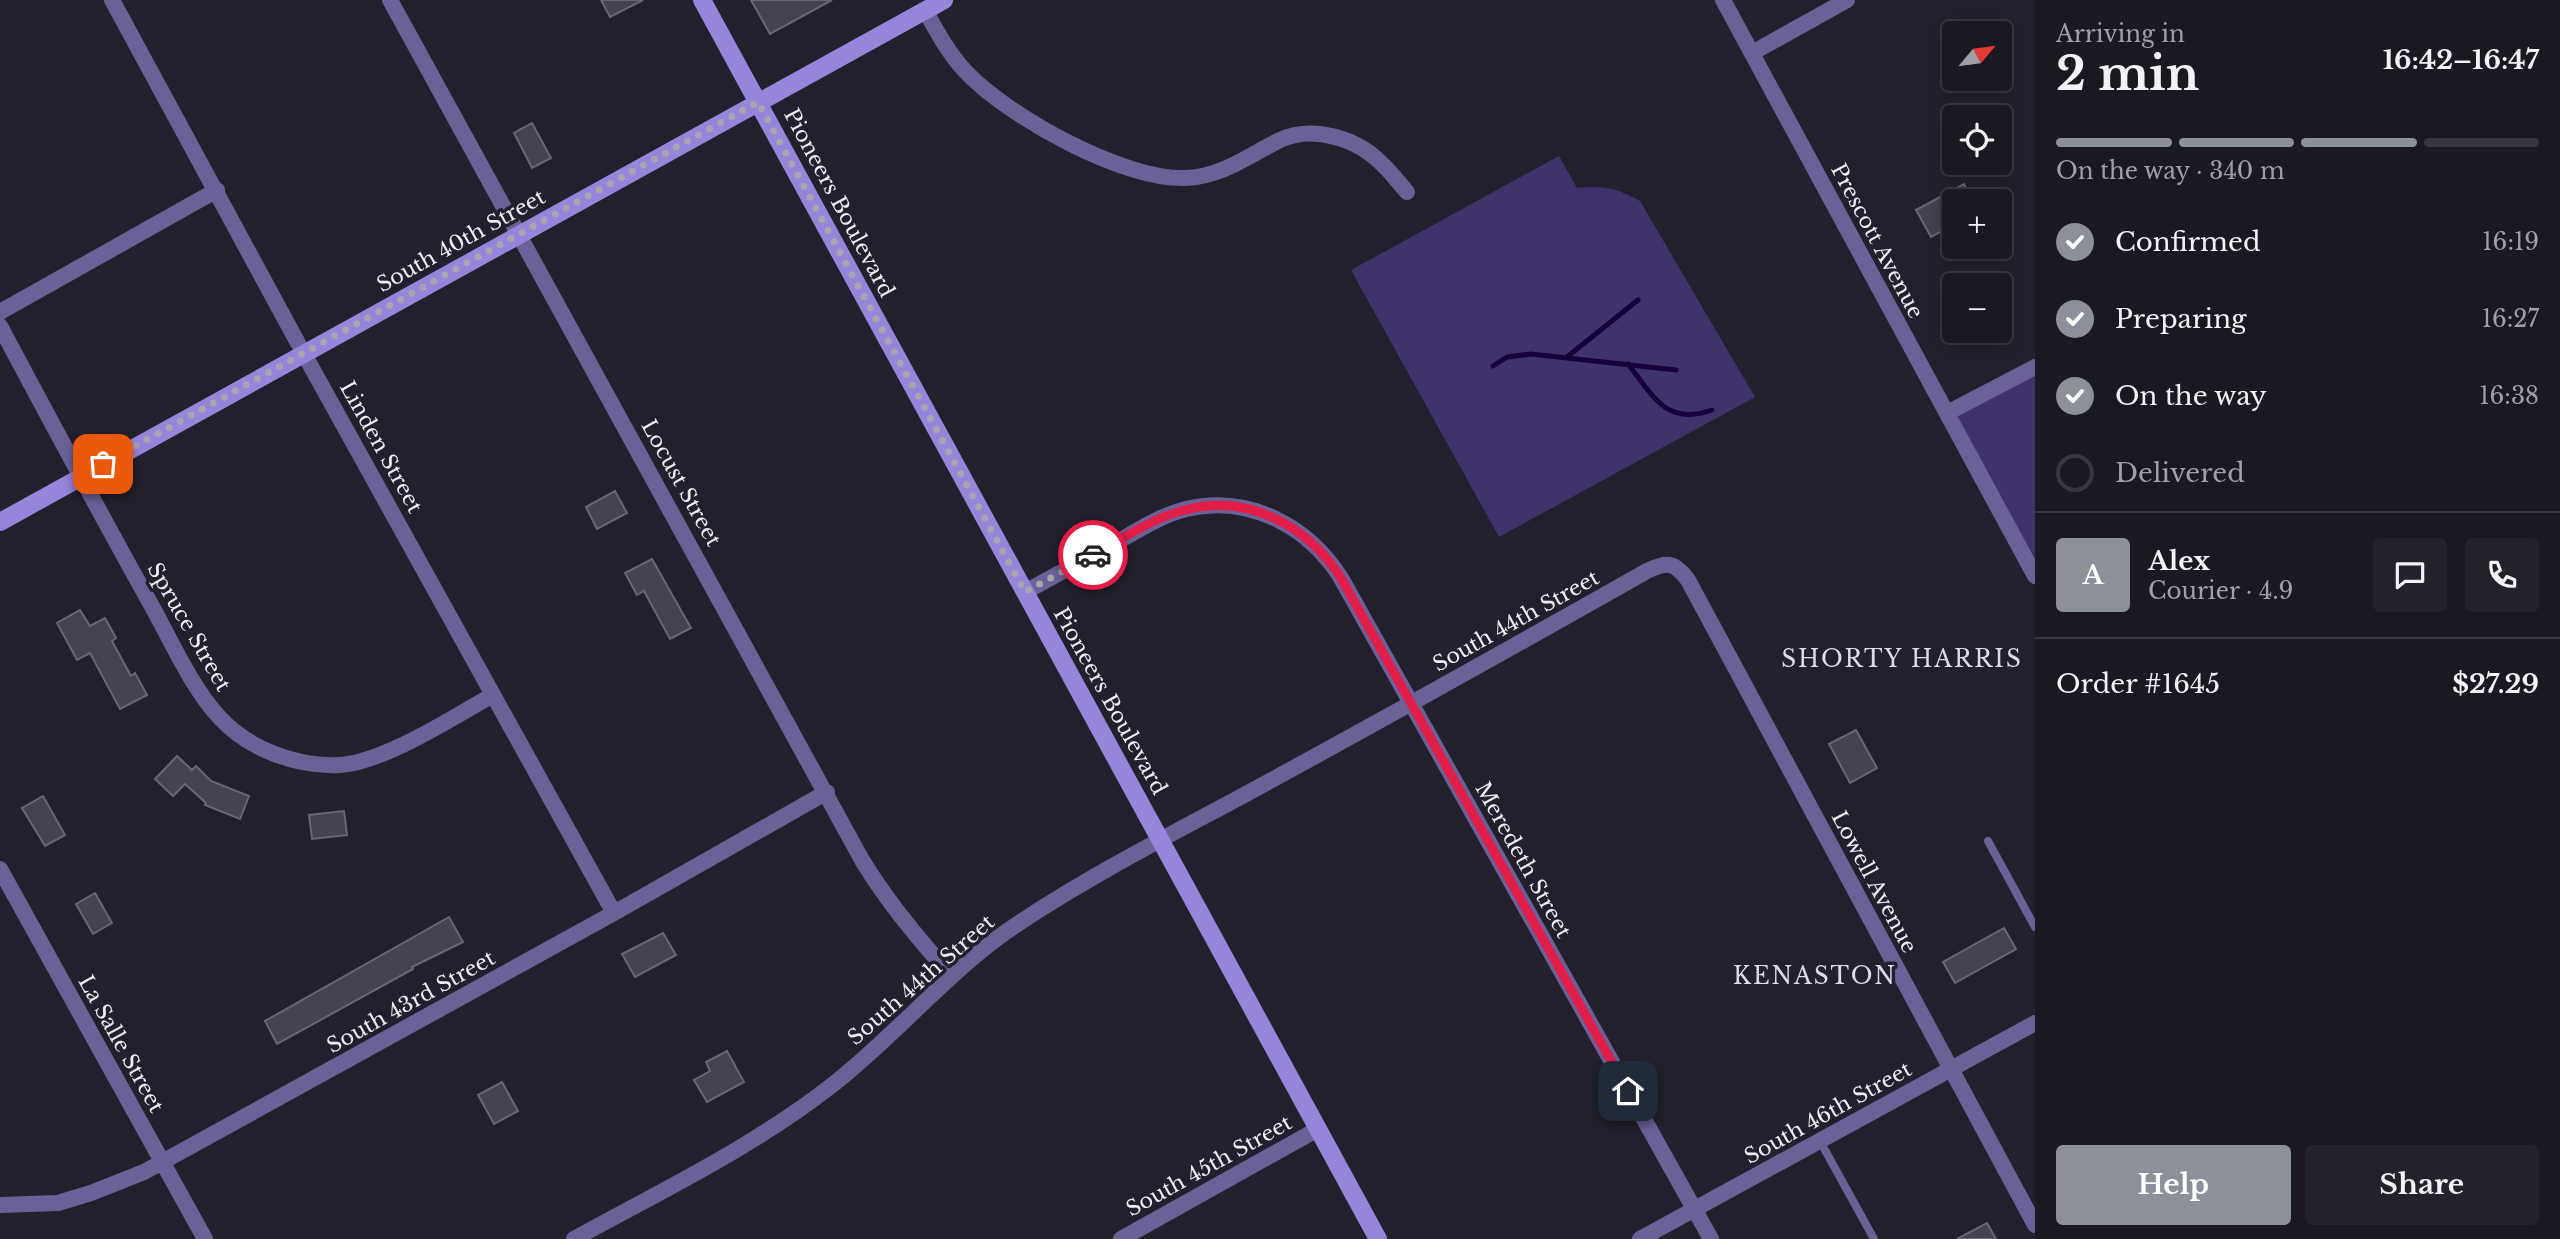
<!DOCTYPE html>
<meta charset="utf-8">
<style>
body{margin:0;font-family:"Libre Baskerville",serif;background:#23212a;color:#f1f3f6;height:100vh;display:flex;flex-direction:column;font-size:26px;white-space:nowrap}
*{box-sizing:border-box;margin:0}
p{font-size:23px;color:#9fa0a5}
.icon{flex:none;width:38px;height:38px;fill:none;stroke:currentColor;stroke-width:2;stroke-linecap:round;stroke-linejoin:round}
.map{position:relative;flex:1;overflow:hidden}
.details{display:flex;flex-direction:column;background:#1a1821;width:525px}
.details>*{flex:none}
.needle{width:46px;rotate:61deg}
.controls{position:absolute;left:1942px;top:21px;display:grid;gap:14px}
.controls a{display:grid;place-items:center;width:70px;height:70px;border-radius:7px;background:#1a1821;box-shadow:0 4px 18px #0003,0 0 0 2px #38373f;font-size:35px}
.pin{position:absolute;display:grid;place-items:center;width:60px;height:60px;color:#fff;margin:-30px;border-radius:14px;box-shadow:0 4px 10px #0006}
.courier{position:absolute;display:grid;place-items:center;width:70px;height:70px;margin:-35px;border:5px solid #e11d48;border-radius:50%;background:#fff;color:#222;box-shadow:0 2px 9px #0007}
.head em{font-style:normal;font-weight:700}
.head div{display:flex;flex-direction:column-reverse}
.head{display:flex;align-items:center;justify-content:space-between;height:119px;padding:0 21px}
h1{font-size:46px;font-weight:700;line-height:52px}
.bar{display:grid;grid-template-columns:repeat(4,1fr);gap:10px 7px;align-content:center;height:84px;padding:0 21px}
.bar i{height:9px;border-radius:5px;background:#38373f}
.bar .on{background:#8c9099}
.bar p{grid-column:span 4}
.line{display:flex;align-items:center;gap:18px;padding:0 21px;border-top:2px solid #38373f}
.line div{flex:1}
.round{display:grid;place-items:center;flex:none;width:74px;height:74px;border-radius:7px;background:#23212a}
ol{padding:0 21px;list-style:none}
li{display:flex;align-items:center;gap:21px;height:77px}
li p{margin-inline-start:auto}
li .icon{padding:7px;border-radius:50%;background:#8c9099;color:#fff;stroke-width:4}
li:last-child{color:#9fa0a5}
li i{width:38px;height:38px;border:4px solid #38373f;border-radius:50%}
.cta{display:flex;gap:14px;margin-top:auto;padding:14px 21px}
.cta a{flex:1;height:80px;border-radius:7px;background:#8c9099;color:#fff;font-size:28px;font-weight:700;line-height:80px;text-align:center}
.cta a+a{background:#23212a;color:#f1f3f6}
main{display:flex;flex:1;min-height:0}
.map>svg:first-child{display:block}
.green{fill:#40326a}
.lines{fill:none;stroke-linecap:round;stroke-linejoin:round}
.stream{stroke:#160038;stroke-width:5}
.building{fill:#444250;stroke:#686674;stroke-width:2}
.service{stroke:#6c6197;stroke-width:8}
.minor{stroke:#6c6197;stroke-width:16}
.secondary{stroke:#9784db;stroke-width:18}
.done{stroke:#a7a5af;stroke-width:7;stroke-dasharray:0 12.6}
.route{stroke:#e11d48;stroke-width:9}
.labels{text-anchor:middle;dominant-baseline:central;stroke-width:7;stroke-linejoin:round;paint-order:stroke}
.street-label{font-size:21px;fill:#eeedf5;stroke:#22202c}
.neighbourhood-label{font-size:23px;letter-spacing:2px;fill:#dcd9ea;stroke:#22202c}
</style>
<main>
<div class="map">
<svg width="2035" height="1239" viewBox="0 0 2035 1239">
<rect width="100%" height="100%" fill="#22202c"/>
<path class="green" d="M1559,156L1577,188C1604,185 1617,188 1640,201L1755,397L1499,537L1351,270Z
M2035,367V576L1947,413Z"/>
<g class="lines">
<path class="stream" d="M1567,357L1638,300
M1628,364C1654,397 1666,426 1712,410
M1493,366L1507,357L1531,354L1676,370"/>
</g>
<path class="building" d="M601,0H643L610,17Z
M751,0H832L770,34Z
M532,123L551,158L532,168L514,133Z
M1964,184L1973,201H1955V224L1931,237L1916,210Z
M615,491L627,513L597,529L586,507Z
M652,559L691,628L670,639L644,591L637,595L625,573Z
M80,610L90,626L105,618L116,638L112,641L131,676L135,673L147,695L120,709L90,653L77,660L57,623Z
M1856,730L1877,768L1850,783L1829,744Z
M177,756L192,770L196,766L211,781L249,796L240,819L205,805L206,803L185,784L173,796L155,779Z
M43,796L65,835L45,846L22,808Z
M344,811L347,835L312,839L309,815Z
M95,893L112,923L93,934L76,904Z
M449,917L463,942L412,967L413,969L277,1044L265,1021Z
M2004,928L2016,949L1955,983L1943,962Z
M663,933L676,955L635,977L622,954Z
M727,1051L744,1082L707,1102L694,1080L710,1071L706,1062Z
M502,1082L518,1111L494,1124L478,1095Z
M1987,1223L1996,1239H1957Z"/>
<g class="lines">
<path class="service" d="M1988,841L2035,927
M1820,1141L1874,1239"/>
<path class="minor" d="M112,0L293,334L614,913
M390,0L862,860C888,903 918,939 952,976
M1723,0L2035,576
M925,10C937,32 949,54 966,72C1009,117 1124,181 1187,178C1223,176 1249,155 1280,140C1313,125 1357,138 1382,164C1391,172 1399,183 1407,192
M1752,53L1847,0
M0,312L217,190
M0,326C49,418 98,510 149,601C170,638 191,687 220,718C250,750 297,767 340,765C385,762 453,717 493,695
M1947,413L2035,367
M1025,592C1056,575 1087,558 1119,541C1140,529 1162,515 1186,509C1249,494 1308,526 1341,578L1711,1239
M0,869L205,1239
M0,1205L58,1203L91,1193L144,1172L614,913L827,792
M574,1239C661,1191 753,1147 831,1086C897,1035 949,969 1019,923C1102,868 1192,824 1279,776C1402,709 1525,640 1647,571C1667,562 1674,561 1688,580L2035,1225
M1121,1239L1318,1129
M1640,1239L2035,1023"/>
<path class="secondary" d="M702,0L1378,1239
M0,522L944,0"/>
</g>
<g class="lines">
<path class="done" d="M103,464L758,102L1025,592L1093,555"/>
<path class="route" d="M1093,555C1122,539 1152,518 1185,510C1248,493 1308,526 1341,578L1628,1091"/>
</g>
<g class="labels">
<g class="street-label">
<text transform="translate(839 203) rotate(62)">Pioneers Boulevard</text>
<text transform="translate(461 241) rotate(-29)">South 40th Street</text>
<text transform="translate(1877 241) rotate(62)">Prescott Avenue</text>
<text transform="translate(381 447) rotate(61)">Linden Street</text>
<text transform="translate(681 483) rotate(61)">Locust Street</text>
<text transform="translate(1516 621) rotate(-29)">South 44th Street</text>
<text transform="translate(189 627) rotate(60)">Spruce Street</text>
<text transform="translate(1110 701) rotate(61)">Pioneers Boulevard</text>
<text transform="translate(1523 860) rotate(61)">Meredeth Street</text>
<text transform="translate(1874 882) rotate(62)">Lowell Avenue</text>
<text transform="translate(921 980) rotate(-41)">South 44th Street</text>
<text transform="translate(411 1002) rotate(-29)">South 43rd Street</text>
<text transform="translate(121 1044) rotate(61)">La Salle Street</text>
<text transform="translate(1828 1113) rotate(-29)">South 46th Street</text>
<text transform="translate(1209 1166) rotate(-29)">South 45th Street</text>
</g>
<g class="neighbourhood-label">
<text x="1902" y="659">SHORTY HARRIS</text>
<text x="1815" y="976">KENASTON</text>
</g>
</g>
</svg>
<div class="controls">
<a><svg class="needle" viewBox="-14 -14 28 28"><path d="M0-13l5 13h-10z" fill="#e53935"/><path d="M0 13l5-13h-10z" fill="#9fa0a5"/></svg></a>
<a><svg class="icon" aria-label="locate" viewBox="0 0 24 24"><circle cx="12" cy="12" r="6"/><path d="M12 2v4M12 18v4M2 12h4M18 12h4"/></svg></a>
<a>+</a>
<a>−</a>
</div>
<div class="pin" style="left:103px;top:464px;background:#ea580c"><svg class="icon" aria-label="bag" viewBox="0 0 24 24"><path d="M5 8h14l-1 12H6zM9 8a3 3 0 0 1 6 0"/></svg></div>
<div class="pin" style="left:1628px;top:1091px;background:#1f2937"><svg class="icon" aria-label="home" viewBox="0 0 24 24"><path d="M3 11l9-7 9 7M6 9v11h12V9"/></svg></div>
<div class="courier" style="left:1093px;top:555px"><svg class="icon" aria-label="car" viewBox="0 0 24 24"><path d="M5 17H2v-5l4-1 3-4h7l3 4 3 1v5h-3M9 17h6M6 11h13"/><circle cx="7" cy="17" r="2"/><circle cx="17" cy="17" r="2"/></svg></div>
</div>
<section class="details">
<div class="head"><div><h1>2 min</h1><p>Arriving in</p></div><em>16:42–16:47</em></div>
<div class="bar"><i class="on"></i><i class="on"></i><i class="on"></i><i></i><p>On the way · 340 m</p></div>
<ol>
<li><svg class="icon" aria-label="check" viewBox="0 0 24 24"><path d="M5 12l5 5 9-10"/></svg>Confirmed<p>16:19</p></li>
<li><svg class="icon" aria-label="check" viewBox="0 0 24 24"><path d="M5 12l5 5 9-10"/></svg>Preparing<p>16:27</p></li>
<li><svg class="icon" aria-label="check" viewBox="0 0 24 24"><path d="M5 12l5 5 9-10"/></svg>On the way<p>16:38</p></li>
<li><i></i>Delivered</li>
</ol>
<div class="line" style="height:126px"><b class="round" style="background:#8c9099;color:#fff">A</b><div><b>Alex</b><p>Courier · 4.9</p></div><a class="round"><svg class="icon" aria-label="chat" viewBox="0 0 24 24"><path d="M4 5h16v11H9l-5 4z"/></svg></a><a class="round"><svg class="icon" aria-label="phone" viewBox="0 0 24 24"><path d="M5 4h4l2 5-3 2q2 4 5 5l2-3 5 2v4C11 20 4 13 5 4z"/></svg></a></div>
<div class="line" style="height:91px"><div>Order #1645</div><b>$27.29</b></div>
<div class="cta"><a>Help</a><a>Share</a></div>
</section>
</main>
